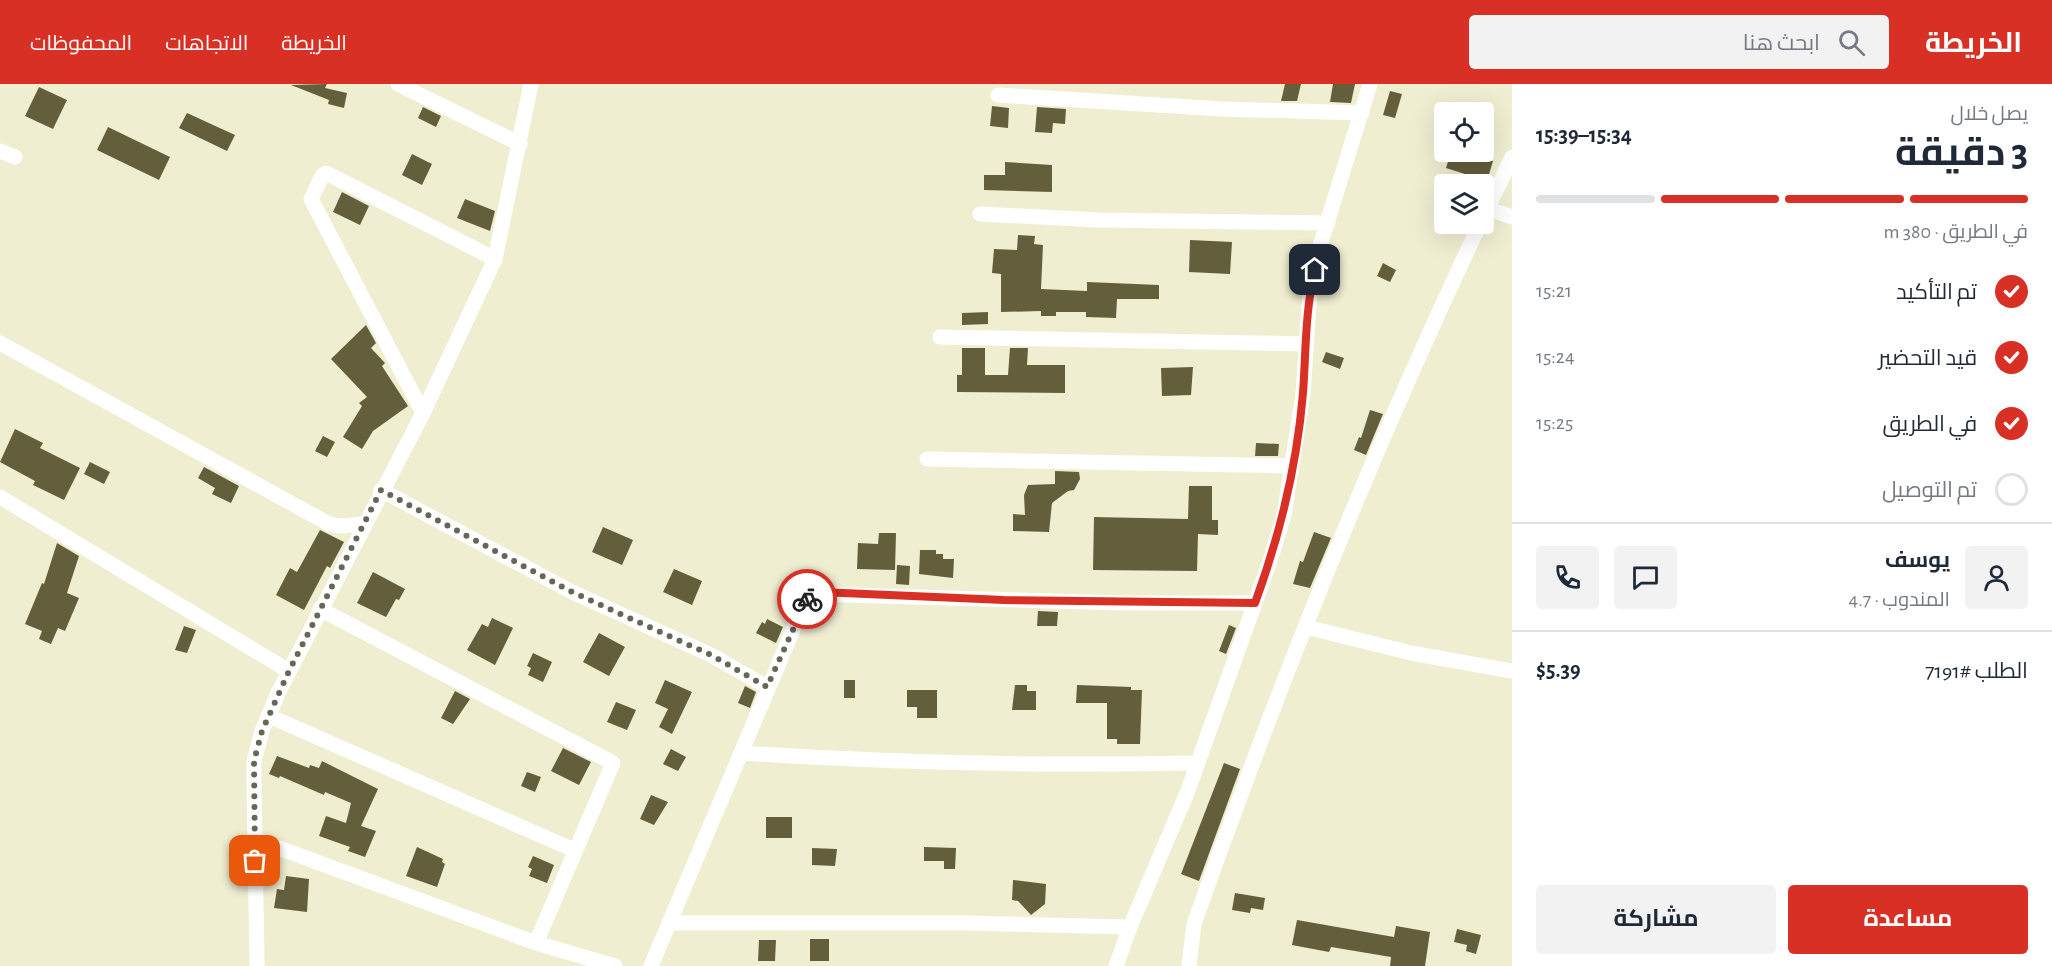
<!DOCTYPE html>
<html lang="ar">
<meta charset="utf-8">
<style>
body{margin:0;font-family:"Alegreya Sans",Cairo,sans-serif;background:#f2f2f3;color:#1f2937;direction:rtl;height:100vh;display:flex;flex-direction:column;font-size:22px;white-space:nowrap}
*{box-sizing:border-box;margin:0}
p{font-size:20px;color:#747a83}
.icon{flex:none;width:33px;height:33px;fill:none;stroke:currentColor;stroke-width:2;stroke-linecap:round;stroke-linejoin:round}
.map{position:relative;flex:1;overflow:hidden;direction:ltr}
.side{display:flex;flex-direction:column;background:#fff;width:540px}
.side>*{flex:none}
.tools{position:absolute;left:1434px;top:18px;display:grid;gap:12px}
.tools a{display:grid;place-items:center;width:60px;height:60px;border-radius:6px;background:#fff;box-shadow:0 6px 24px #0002;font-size:30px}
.pin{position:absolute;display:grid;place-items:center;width:51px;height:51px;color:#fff;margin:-26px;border-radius:12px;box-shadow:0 3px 9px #0006}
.courier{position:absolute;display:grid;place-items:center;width:60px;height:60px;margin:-30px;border:4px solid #d93025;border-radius:50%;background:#fff;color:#222;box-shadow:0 2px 8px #0007}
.summary em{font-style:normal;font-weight:700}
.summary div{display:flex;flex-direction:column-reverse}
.summary{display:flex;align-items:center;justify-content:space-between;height:102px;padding:0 24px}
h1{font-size:39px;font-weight:700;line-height:45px}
.bar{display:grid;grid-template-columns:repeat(4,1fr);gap:9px 6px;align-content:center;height:72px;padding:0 24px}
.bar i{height:8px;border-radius:4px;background:#e0e1e3}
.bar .current{background:#d93025}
.bar p{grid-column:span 4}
.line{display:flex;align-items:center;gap:15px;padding:0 24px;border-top:2px solid #e0e1e3}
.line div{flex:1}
.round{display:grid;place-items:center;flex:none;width:63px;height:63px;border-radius:6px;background:#f2f2f3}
ol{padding:0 24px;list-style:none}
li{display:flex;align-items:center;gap:18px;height:66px}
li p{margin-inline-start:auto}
li .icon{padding:6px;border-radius:50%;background:#d93025;color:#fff;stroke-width:4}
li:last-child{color:#747a83}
li i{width:33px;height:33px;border:3px solid #e0e1e3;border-radius:50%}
.button{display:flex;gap:12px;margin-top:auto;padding:12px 24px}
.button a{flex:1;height:69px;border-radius:6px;background:#d93025;color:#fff;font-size:24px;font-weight:700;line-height:69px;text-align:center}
.button a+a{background:#f2f2f3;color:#1f2937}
header{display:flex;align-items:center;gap:36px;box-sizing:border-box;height:84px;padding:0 30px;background:#d93025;color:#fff}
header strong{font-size:28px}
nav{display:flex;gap:33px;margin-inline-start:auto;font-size:21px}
.search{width:420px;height:54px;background:#f2f2f3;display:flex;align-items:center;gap:15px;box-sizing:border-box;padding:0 21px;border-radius:6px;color:#747a83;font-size:22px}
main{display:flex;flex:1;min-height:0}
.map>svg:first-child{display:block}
.building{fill:#635f3c}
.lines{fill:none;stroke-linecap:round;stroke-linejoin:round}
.street{stroke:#fff;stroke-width:15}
.done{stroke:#686656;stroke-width:6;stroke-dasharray:0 10.8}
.route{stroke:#d93025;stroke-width:8}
</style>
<header>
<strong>الخريطة</strong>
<div class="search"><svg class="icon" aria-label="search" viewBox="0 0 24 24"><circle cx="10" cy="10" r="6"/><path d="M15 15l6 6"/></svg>ابحث هنا</div>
<nav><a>الخريطة</a><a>الاتجاهات</a><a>المحفوظات</a></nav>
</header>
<main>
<section class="side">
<div class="summary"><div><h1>3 دقيقة</h1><p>يصل خلال</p></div><em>15:34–15:39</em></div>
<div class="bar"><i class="current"></i><i class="current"></i><i class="current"></i><i></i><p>في الطريق · 380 m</p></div>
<ol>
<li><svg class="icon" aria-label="check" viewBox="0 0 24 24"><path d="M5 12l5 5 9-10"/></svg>تم التأكيد<p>15:21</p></li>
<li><svg class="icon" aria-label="check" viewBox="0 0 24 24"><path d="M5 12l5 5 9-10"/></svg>قيد التحضير<p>15:24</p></li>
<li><svg class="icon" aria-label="check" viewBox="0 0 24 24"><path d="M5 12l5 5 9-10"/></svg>في الطريق<p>15:25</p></li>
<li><i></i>تم التوصيل</li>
</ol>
<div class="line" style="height:108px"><a class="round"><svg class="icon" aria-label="person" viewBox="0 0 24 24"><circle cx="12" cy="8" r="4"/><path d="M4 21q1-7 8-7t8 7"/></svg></a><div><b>يوسف</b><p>المندوب · 4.7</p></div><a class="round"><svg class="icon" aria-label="chat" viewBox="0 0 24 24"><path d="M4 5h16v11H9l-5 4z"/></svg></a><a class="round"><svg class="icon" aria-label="phone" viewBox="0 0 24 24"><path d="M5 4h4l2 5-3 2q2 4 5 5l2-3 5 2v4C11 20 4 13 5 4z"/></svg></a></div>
<div class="line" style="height:78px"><div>الطلب #7191</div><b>$5.39</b></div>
<div class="button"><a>مساعدة</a><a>مشاركة</a></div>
</section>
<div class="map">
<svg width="1512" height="882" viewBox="0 0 1512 882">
<rect width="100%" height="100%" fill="#f0eed1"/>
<path class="building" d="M327,0L325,4L347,9L344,24L328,20L329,16L291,1Z
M1285,0H1301L1297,17H1281Z
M1333,0H1355L1351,19L1330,18Z
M39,3L67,16L53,45L25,32Z
M1390,7L1402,10L1395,34L1383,31Z
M992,22L1009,24L1008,44L990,42Z
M423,23L441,32L436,43L418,34Z
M1037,23L1066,25L1065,40L1053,39L1052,49L1035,48Z
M187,29L235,51L227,67L179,44Z
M108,43L170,73L159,96L97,66Z
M1451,68H1462L1493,77L1487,97L1446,84Z
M412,70L432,80L422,101L402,91Z
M1005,78L1052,81V108L984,106V91H1005Z
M342,108L369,122L360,141L333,128Z
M465,115L495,127L490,147L457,134Z
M1018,151L1035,152L1034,160L1043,161L1041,205L1087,207V198L1159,201V215H1117L1116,234L1086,233V228H1056V232H1041V227L1001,228V190L992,189L994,165L1017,166Z
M1190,156L1232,158L1230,190L1189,188Z
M1383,179L1396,186L1390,198L1377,192Z
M988,228V240L962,241V229Z
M366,241L376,259L371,264L385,279L382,282L408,322L373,347L362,365L343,353L362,322L359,319L367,313L331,275Z
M962,264H985V291H1008L1010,264H1028L1027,281H1065V309L957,308V291H962Z
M1326,268L1344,274L1340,285L1322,278Z
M1193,283L1191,311L1162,312L1161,284Z
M1370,326L1383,330L1366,371L1354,366L1359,353L1361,354Z
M15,345L43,359L40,364L80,384L64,416L33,401L35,397L0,378Z
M323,352L335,358L327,373L315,367Z
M1256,359L1279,360L1278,372H1255Z
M90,378L110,388L104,400L84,390Z
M204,383L239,402L231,419L212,410L215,404L198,394Z
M1055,387L1079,388L1080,395L1074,406L1068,407L1052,419L1049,448L1013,447V430L1025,431L1024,411L1028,401L1055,400Z
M1189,402H1212V436H1218V451L1198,450L1197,487L1093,486L1094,433L1188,435Z
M603,443L633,456L622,481L592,468Z
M320,446L344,458L330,484L327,482L304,526L276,511L290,484L297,488Z
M1314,448L1331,454L1310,504L1293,500L1300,477L1303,478Z
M879,449H896L895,486L857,485L858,459L878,460Z
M57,459L79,472L67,509L79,514L65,547L58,544L51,560L39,555L42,547L25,540L42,499L44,500Z
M920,466H936V470H943V475H954L953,494L919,490Z
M897,481L910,482L909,501L896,500Z
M674,485L702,497L692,521L663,508Z
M373,488L405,505L399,516L396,515L386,533L357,519Z
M1038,527L1058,528L1057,542H1037Z
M492,534L513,544L495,581L467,566L482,540L488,543Z
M767,535L783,543L776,559L756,549L762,538L765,540Z
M1229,541L1236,544L1226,570L1219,567Z
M184,542L196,546L187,569L175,566Z
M599,549L625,563L609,592L583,578Z
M533,569L552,578L543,598L528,591L531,584L527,582Z
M665,596L692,608L672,650L659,643L668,625L655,619Z
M844,596H855V614H844Z
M1015,601H1027V607H1036V626H1012Z
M1077,601L1131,603V606H1142L1140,660H1117V655H1107V619H1076Z
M745,602L756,608L750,624L738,619Z
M907,606H937V634H917V623H907Z
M455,607L470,615L453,640L441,634Z
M616,618L636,626L627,646L607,638Z
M563,664L591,678L579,701L551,687Z
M671,665L686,673L678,687L663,680Z
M277,672L309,684L310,681L319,684L322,677L378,705L361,742L376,747L365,773L348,767L350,763L319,752L326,732L346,739L351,719L325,708L324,711L280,692L279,694L269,690Z
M1224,679L1240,685L1199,797L1181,790Z
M527,688L541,693L535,708L521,702Z
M651,711L668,718L654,741L640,735Z
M766,733H792V754H766Z
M417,763L443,775L442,778L445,780L437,803L406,792Z
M924,763L956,764L955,785H944V777H924Z
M812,764L837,765L835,782L812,781Z
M533,772L554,781L547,799L529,792L532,785L528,783Z
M286,792L309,795L307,828L274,824L277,805L284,806Z
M1013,796L1046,800L1045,820L1031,831L1018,817L1012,816Z
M1235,809L1265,814L1263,826L1251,824L1250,829L1232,826Z
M1297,836L1394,853L1396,842L1430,848L1425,882H1390L1391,873L1331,863L1329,868L1292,861Z
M1457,845L1481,851L1476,870L1466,867L1467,861L1454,858Z
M810,855H829V877H810Z
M759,856H776L775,877H758Z"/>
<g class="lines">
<path class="street" d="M398,0L520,60
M998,11L1222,25L1362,29
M0,67L15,73
M1487,124L1512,133
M980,130L1098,136L1328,139
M1484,132L1512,73
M940,253L1306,260
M0,259L329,440L341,442L364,440
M423,329L311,115L322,92L326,89L495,175
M927,375L1292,382
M381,406L572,508L711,571L767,603
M0,413L289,587
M320,525L613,679L536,859
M1306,543L1411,569L1512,587
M269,632L574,766
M741,669C893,679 1045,682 1198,679
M255,755L536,859L615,882
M669,839H966L1130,843L1116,882
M1130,843L1187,709L1270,477L1284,431L1303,310L1310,206L1319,165L1370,0
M257,882L254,698V677L262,647L279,607L423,329L495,175L531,0
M651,882L806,515L812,510L1122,519H1255
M1189,882L1194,840C1278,602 1372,367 1480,140"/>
</g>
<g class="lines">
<path class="done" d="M255,777L254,677L262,647L289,587L381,406L572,508L711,571L767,603L807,515"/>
<path class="route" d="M807,515L812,510L820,508L1004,516L1255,519C1280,451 1297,381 1303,309C1306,268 1305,226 1315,186"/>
</g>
</svg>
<div class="tools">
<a><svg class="icon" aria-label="locate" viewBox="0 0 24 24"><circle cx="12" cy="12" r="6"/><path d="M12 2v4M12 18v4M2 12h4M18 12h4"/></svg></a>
<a><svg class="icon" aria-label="layers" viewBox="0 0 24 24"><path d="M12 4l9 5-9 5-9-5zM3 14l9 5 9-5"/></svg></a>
</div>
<div class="pin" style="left:255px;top:777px;background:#ea580c"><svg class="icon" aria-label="bag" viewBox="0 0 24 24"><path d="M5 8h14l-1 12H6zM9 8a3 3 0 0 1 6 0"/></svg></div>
<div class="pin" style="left:1315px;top:186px;background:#1f2937"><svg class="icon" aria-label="home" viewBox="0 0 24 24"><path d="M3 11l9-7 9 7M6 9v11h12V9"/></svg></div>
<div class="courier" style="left:807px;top:515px"><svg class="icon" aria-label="bike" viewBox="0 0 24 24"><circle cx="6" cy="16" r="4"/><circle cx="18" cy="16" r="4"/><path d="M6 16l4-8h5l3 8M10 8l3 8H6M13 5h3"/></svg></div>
</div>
</main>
